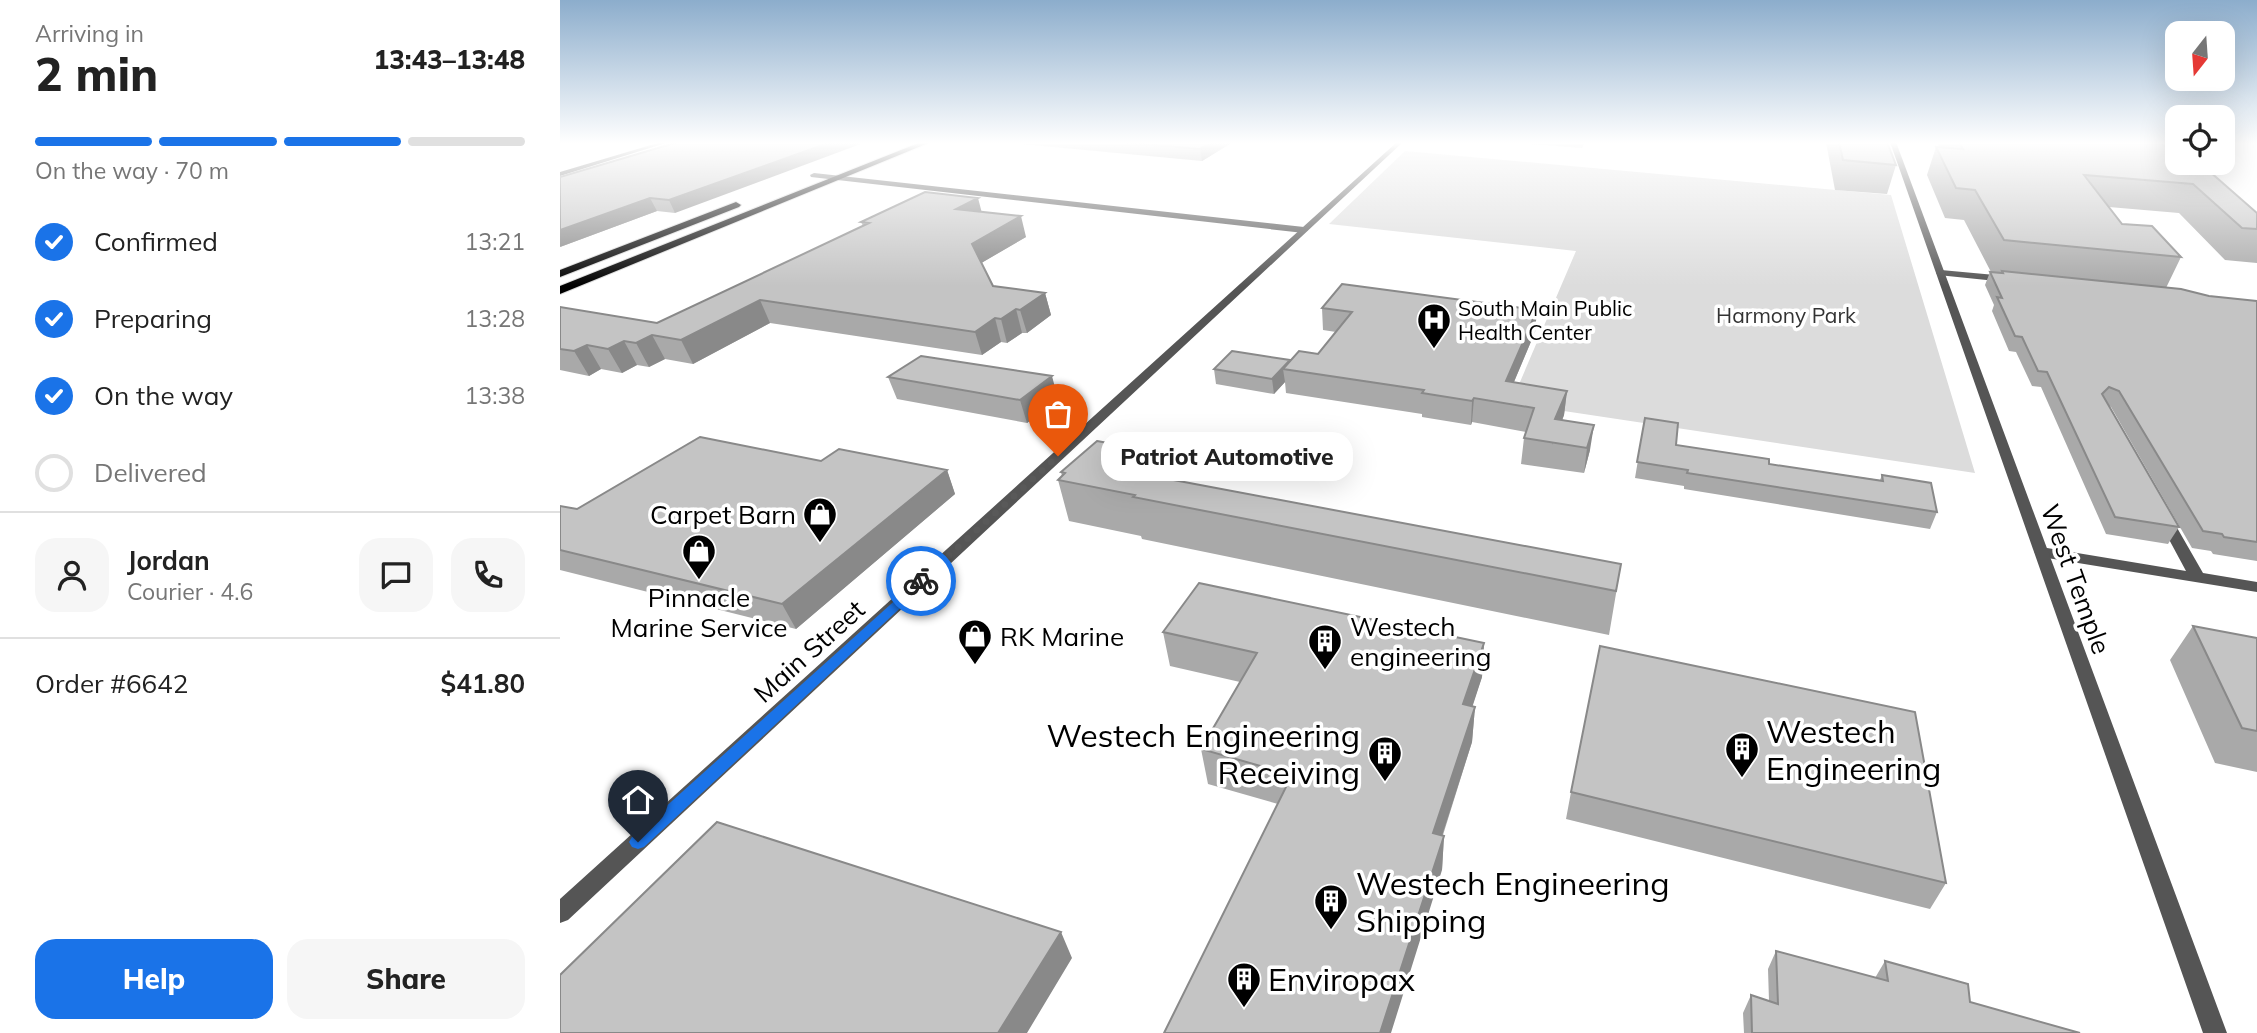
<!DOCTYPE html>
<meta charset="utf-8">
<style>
body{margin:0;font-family:Mulish,sans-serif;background:#f6f6f6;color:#222;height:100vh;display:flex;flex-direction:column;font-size:26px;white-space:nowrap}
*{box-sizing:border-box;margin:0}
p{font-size:23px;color:#767676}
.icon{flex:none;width:38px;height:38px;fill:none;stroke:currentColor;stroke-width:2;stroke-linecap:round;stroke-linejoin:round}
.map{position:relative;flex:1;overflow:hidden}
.sheet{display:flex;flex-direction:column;background:#fff;width:560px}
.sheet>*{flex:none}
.needle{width:46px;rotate:197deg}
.tools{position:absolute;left:1605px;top:21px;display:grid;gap:14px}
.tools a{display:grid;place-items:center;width:70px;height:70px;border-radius:14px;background:#fff;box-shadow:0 7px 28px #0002;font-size:35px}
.pin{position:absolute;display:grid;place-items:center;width:60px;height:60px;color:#fff;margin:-72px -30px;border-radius:50% 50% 50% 0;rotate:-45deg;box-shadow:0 0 7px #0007}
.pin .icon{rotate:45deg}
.courier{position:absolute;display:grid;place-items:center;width:70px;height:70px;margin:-35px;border:5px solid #1a73e8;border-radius:50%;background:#fff;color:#222;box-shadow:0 2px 9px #0007}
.bubble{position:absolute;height:49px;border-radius:21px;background:#fff;box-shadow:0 7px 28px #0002;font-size:23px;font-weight:800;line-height:49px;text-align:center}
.summary em{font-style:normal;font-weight:800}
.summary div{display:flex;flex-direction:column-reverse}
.summary{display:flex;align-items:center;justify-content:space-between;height:119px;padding:0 35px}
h1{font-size:46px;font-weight:800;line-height:52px}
.bar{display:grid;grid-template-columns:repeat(4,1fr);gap:10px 7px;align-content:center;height:84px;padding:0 35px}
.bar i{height:9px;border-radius:5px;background:#e0e0e0}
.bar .on{background:#1a73e8}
.bar p{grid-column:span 4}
.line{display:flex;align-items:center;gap:18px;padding:0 35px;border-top:2px solid #e0e0e0}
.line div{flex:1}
.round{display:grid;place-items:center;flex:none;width:74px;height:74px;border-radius:21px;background:#f6f6f6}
ol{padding:0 35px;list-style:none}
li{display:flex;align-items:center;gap:21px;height:77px}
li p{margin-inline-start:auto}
li .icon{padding:7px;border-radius:50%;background:#1a73e8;color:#fff;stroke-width:4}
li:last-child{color:#767676}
li i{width:38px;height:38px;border:4px solid #e0e0e0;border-radius:50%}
.cta{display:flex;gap:14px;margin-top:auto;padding:14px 35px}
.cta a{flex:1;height:80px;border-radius:21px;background:#1a73e8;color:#fff;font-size:28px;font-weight:800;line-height:80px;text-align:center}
.cta a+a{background:#f6f6f6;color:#222}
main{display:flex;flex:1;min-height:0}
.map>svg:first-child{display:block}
.green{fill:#dcdcdc}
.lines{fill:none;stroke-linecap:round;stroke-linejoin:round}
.primary-casing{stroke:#dbdbdb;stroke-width:2}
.minor{fill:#555;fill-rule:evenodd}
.tertiary{fill:#555;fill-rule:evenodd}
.primary{fill:#000;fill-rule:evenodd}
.wall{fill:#a9a9a9}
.shaded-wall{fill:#898989}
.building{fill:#c4c4c4;stroke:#898989;stroke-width:2}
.route{fill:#1a73e8}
.done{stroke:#595959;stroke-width:7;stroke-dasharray:0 12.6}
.labels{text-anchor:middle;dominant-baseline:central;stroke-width:7;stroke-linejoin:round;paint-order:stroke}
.far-poi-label{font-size:21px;fill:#000;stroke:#fff;text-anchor:start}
.far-park-label{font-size:21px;fill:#333;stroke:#fff}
.poi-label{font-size:26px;fill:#000;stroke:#fff;text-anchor:start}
.street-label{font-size:26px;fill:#000;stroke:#fff}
.near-poi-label{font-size:32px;fill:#000;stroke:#fff;text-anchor:start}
</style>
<main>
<section class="sheet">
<div class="summary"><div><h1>2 min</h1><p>Arriving in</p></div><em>13:43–13:48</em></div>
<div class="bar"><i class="on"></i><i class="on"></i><i class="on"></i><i></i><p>On the way · 70 m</p></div>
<ol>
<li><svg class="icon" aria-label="check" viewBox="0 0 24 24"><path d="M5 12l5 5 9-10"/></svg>Confirmed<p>13:21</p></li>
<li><svg class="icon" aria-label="check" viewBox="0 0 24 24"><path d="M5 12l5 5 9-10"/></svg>Preparing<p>13:28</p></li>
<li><svg class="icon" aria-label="check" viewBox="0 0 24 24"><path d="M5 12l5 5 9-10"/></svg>On the way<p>13:38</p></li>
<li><i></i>Delivered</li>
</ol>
<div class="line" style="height:126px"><a class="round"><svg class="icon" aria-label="person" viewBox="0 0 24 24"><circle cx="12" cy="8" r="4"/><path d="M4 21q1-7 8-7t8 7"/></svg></a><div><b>Jordan</b><p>Courier · 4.6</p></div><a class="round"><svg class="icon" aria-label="chat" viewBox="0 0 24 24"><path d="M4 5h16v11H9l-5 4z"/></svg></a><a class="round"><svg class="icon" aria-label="phone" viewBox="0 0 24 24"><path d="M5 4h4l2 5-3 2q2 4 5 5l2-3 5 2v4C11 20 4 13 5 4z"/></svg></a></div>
<div class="line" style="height:91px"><div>Order #6642</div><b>$41.80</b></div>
<div class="cta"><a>Help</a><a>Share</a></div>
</section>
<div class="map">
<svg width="1697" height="1033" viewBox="0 0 1697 1033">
<rect width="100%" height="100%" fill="#fff"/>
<path class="green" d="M845,151L1331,195L1415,473L951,403L1016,251L769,224Z"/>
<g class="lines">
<g class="primary-casing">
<path id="primary" d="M361,142H371L0,294V286Z
M176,202L181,205L179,207L0,277V270Z"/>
</g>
<path class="minor" d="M101,142H109L0,176V172Z
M254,173L744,227L748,230L744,233L251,177L250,175Z
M1381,270L1446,276L1451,279L1446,282L1378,275L1376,273Z
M1605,515L1612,519L1643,573L1697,582V592L1481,557L1474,552L1481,547L1626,571L1598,519Z"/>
<path class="tertiary" d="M837,142H843L8,920L0,923V899Z
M1330,142H1336L1667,1033H1643Z"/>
<use href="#primary" class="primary"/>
</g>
<path class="wall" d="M118,142L115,213L97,211L0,247Z
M441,142H673L642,161Z
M945,142H1025L1022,148Z
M1266,142H1327L1336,165L1327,194L1275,190Z
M1376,142H1600L1631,169L1697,213V263L1665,260L1619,213L1549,207L1562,224L1621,257L1606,288L1649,296L1697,301V561L1653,554L1651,551L1632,548L1551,407L1549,406L1619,527L1608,544L1546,534L1481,387L1472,386L1456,352L1449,351L1432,311L1434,305L1425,285L1430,272H1431L1404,220L1385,218L1367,175L1376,147H1379Z
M422,212L466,237L421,263L433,286L485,293L491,315L467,333H462L447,343L441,342L422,355L210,323L133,364L105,359L89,367L77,365L62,373L41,369L29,376L0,370V307L97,323L303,226L301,222Z
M762,308L977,310L975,332L954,382L1007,391L1004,415L1002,421L1030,450L1024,473L961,464L964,438L966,432L912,422L911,425L862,417V414L726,393L725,382L714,394L656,384L654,369L730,362L758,354L776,332L763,330Z
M328,377L498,399L467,423L337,399Z
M1085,418L1116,445L1209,464L1320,480L1322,475L1377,512L1370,529L1124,489V486L1075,478Z
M261,461L387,470L395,494L236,629L0,570V506L17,509Z
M501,472L576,473L1061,564L1049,635L582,539L581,536L509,521L498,480L502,476Z
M1633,626L1697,638V772L1655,763L1610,660Z
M603,632L924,643L922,677L912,706L915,707L912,742L883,835L884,836L882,870L718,804L648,784L641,749L680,682L610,666Z
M1011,792L1386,883L1370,909L1006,819Z
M1216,951L1315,978L1325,961L1410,1002L1520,1033H1184L1183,1013L1191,995L1209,1001L1208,969Z"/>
<path class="shaded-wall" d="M271,142H306L115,213L109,200Z
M653,142H673L642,161L640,149Z
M90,198L97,211L0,247V230Z
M418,198L423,217L396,209Z
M461,216L466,237L418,265L412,244Z
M485,293L491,315L467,333L460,310Z
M200,300L210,323L133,364L121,340Z
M456,309L462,333L447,343L441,319Z
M977,310L975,332L945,403L946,381Z
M435,318L441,342L422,355L415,332Z
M92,335L105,359L89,367L76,343Z
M64,341L77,365L62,373L48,349Z
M27,345L41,369L29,376L14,351Z
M730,360V370L723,369L725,382L714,394L712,379Z
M492,376L498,399L467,423L460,400Z
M1007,391L1004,415L992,445L995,419Z
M914,398L912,422L911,425L912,401Z
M1034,425L1030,450L1024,473L1027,448Z
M570,447L579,487L550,468Z
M387,470L395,494L236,629L222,604Z
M924,643L922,677L902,739L903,704Z
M915,707L912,742L872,867L873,833Z
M884,836L882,870L831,1033H820Z
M501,932L512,958L467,1033H438Z"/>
<path class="building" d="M118,142H271L109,200L90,198L0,230V177Z
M560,142H653L640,149Z
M1279,142H1327L1336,165L1283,160Z
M1399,142H1600L1617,157V163H1624L1631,169L1649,171L1697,213V229L1682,228L1633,184L1524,175L1562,224L1592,226L1621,257L1444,240L1415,190L1396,188L1376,147L1403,149Z
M365,192L418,198L396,209L461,216L412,244L433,286L485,293L460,310L456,309L441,319L435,318L415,332L200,300L121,340L92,335L76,343L64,341L48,349L27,345L14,351L0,349V307L97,323L309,223L301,222Z
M1442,271L1621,289L1649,296L1697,301V542L1664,537L1662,534L1643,531L1559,391L1549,387L1542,394L1619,527L1555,517L1487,372L1478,371L1462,337L1455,336L1437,297L1442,298L1430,272L1443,273Z
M782,284L977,310L946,381L1007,391L995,419L1034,425L1027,448L964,438L974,408L914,398L912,401L862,393L864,390L723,369L739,351L758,354L792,312L762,308Z
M672,351L730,360L712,379L654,369Z
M361,356L492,376L460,400L328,377Z
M1085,418L1118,423L1116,445L1209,459V464L1323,481L1322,475L1371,483L1377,512L1127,473L1128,470L1077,462Z
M140,437L261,461L279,449L387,470L222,604L0,550V506L17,509Z
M537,441L570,447L550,468L1061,564L1056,591L573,497L575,495L498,480L505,473L501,472Z
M639,583L924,643L903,704L915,707L873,833L884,836L820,1033H604L732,775L641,749L697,653L603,632Z
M1633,626L1697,638V731L1682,728Z
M1040,646L1355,712L1386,883L1011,792Z
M157,822L501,932L438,1033H0V975Z
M1216,951L1328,981L1325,961L1408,984L1410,1002L1520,1033H1192L1191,995L1218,1004Z"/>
<linearGradient id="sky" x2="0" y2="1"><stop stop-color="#8cadcc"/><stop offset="0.5" stop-color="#fff"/><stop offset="1" stop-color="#fff" stop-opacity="0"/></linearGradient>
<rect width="1697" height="286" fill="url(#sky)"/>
<path class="route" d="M361,577L366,579V584L84,847L78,849L72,847L69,842L72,837Z"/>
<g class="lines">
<path class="done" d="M361,581L498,456"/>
</g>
<defs>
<g id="hospital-pin" transform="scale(1.75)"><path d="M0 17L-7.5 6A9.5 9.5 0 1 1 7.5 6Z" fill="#000" stroke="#fff"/><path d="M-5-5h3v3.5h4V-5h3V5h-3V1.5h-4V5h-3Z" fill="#fff"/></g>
<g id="shop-pin" transform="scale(1.75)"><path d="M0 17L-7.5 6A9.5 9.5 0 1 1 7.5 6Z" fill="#000" stroke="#fff"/><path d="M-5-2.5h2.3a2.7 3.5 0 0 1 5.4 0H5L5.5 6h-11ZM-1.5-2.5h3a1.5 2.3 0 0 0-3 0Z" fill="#fff"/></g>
<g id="building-pin" transform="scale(1.75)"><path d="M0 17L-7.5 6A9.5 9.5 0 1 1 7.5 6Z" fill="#000" stroke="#fff"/><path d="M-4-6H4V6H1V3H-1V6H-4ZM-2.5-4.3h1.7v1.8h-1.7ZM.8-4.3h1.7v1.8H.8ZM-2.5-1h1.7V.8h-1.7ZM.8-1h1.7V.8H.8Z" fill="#fff"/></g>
</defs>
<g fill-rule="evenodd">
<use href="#hospital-pin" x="874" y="320"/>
<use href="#shop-pin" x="260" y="514"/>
<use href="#shop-pin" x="139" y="551"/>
<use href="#shop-pin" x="415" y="636"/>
<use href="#building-pin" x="765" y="641"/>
<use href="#building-pin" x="1182" y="749"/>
<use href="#building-pin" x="825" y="753"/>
<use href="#building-pin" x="771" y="901"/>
<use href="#building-pin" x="684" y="979"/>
</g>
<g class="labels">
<g class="far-poi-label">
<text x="898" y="308">South Main Public<tspan x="898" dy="24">Health Center</tspan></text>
</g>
<g class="far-park-label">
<text x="1226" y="315">Harmony Park</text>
</g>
<g class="poi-label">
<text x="236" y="514" text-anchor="end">Carpet Barn</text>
<text x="139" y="597" text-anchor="middle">Pinnacle<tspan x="139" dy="30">Marine Service</tspan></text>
<text x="790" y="626">Westech<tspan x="790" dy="30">engineering</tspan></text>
<text x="440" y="636">RK Marine</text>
</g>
<g class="street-label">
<text transform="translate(1516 579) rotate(70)">West Temple</text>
<text transform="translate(249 651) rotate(-42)">Main Street</text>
</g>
<g class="near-poi-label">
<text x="1206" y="731">Westech<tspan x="1206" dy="37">Engineering</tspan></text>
<text x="800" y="735" text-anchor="end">Westech Engineering<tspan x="800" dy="37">Receiving</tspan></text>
<text x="796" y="883">Westech Engineering<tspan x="796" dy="37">Shipping</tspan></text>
<text x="708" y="979">Enviropax</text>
</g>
</g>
</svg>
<div class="tools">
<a><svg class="needle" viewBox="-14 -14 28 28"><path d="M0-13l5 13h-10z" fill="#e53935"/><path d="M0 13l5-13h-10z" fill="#767676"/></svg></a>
<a><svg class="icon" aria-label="locate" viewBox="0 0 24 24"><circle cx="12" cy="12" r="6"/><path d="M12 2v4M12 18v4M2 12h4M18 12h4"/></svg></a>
</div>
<div class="pin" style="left:498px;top:456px;background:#ea580c"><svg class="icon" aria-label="bag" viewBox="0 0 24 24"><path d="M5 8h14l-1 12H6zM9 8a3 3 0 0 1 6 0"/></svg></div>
<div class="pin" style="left:78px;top:842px;background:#1f2937"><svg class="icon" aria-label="home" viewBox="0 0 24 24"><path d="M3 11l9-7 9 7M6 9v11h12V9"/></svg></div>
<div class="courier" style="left:361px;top:581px"><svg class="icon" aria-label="bike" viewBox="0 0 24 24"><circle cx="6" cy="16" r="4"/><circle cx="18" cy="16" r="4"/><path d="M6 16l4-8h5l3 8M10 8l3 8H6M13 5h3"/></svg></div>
<div class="bubble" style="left:541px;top:432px;width:252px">Patriot Automotive</div>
</div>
</main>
